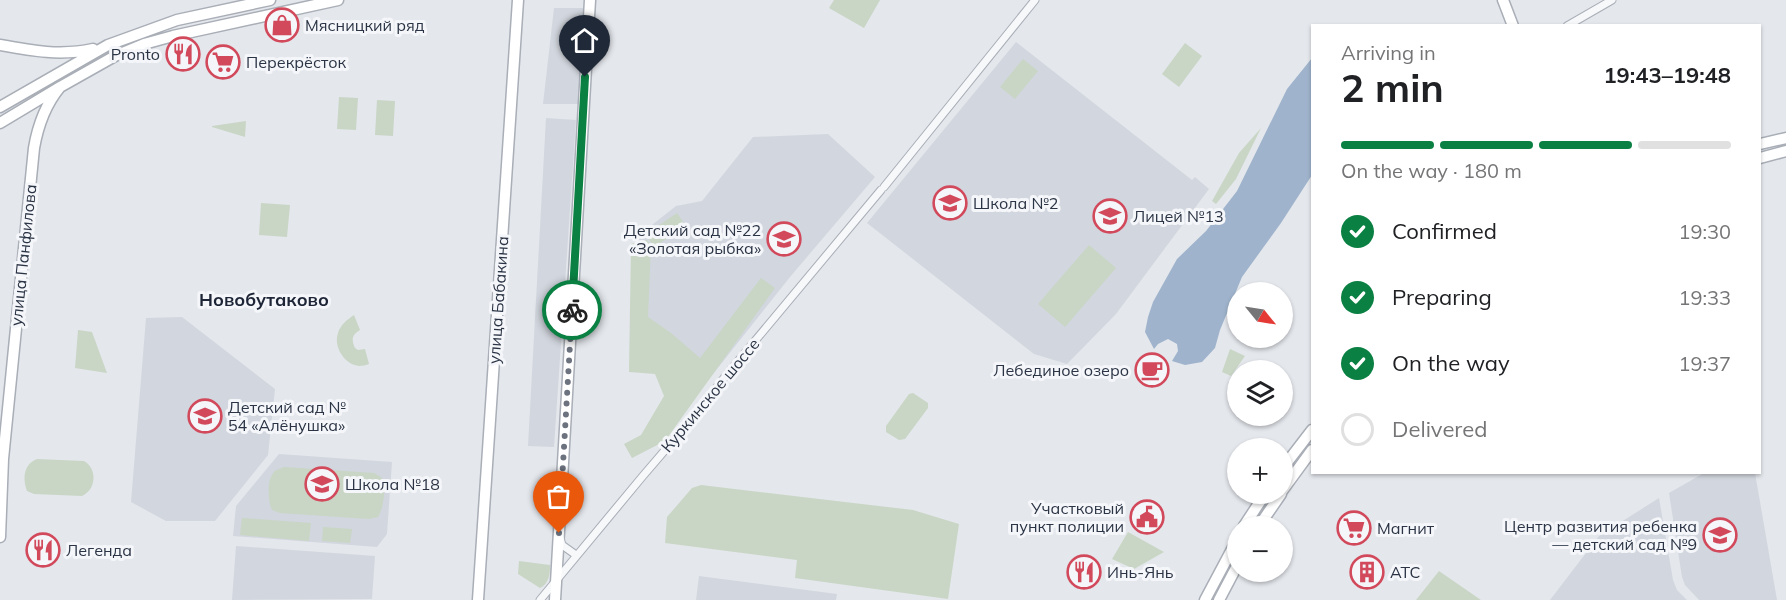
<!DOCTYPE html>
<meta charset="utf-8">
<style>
body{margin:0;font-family:Mulish,sans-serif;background:#f2f2f2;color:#202124;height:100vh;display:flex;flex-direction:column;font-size:22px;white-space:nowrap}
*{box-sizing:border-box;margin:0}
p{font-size:20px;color:#757577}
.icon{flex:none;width:33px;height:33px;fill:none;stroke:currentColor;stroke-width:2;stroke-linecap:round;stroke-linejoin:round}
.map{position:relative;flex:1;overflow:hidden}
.panel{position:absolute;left:1311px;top:24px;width:450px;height:450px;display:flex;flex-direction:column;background:#fff;border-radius:0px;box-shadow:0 2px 4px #0004}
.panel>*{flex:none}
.needle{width:39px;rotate:120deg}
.fabs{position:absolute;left:1227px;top:282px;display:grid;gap:12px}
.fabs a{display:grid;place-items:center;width:66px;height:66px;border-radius:50%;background:#fff;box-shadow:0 2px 4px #0004;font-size:30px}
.pin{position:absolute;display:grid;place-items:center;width:51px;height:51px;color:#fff;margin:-62px -26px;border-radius:50% 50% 50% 0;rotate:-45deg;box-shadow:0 0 6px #0007}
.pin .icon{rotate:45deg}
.courier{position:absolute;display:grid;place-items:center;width:60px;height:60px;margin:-30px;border:4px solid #0b8043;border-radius:50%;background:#fff;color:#222;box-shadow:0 2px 8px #0007}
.headline em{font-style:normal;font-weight:700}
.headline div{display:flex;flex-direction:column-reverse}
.headline{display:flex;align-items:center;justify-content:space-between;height:102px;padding:0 30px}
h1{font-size:39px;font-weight:700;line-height:45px}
.bar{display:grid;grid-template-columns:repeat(4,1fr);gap:9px 6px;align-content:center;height:72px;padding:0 30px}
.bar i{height:8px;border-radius:4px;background:#e0e0e0}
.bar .selected{background:#0b8043}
.bar p{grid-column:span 4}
ol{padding:0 30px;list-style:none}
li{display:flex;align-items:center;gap:18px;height:66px}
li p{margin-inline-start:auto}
li .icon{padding:6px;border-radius:50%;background:#0b8043;color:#fff;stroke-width:4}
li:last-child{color:#757577}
li i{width:33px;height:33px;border:3px solid #e0e0e0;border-radius:50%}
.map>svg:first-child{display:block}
.built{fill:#d2d6de}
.green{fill:#c9d6c5}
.water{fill:#9fb4cc}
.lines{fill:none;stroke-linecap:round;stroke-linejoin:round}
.street-casing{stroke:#a9aeb7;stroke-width:9}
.secondary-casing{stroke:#a9aeb7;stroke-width:13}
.street{stroke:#f7f8fa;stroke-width:7}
.secondary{stroke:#fff;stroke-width:10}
.done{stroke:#6c737f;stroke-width:6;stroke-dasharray:0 10.8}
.route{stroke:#0b8043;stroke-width:8}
.labels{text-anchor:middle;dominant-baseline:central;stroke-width:6;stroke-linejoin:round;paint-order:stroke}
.poi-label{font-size:16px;fill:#2b3445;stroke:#f4f6f9;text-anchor:start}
.street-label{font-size:16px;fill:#2b3445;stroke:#f4f6f9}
.neighbourhood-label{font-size:18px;font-weight:bold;fill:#1d2536;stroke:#f4f6f9}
</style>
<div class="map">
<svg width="1786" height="600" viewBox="0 0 1786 600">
<rect width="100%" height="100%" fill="#e4e7ec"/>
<path class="built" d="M554,8H584L586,10L579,104H543Z
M1016,42L1192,180L1195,177L1209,189L1116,314L1067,364L1034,354L867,223Z
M546,118L576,120L554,447L528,446Z
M828,134L875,177L790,277L709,379L642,321L638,236L676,206L702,201L753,137Z
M182,317L275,389L268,455L215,521H166L131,502L146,318Z
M279,454L392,462L387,534L377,547L233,536L236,506Z
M1704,473H1755L1777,600H1699L1685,585L1682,577L1669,493Z
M1659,498L1673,580L1677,590L1687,600H1550L1599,536Z
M236,546L375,556L372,599L232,600Z
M699,576L837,594L836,600H696Z"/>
<path class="green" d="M834,0H880L864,28L829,8Z
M1185,43L1202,56L1179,87L1162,74Z
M1023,59L1038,71L1015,99L1000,87Z
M339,97L358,98L356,130L337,129Z
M377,100L395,101L393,136L375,135Z
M246,121L245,137L212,127V126Z
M1261,128L1236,179L1216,204L1212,201L1239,153Z
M261,203L290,205L287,237L259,235Z
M677,213L686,226L654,247L646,234Z
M647,240L651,245L648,317L671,333L700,358L761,278L775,288L665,441L632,458L624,444L641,435L664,396L655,374L629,372L631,244Z
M1089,245L1116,268L1065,327L1038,304Z
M354,315L360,330C352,335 351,339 355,348L358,350L365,349L369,364C366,365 363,366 359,366C345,365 333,347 338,333C340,325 348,319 354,315Z
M78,330L92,332L107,373L75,368Z
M1230,349L1245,356L1231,376L1222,372Z
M913,393L928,403V408L905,439L899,440L886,432V426L909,394Z
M37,459L84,461C98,469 96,490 82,496L34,494L27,491C22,478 24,464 37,459Z
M284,467L374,473C377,475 380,476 382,478C387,487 383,509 378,517L369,519L280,513L272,510C268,501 266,479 275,471C276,470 282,468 284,467Z
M701,485L913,510L959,524L948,599L795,578L797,560L665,543L667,517L692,488Z
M242,518L311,523L309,541L240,535Z
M323,527L352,529L350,543L322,541Z
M1128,532L1164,552L1134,569L1112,559Z
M519,561L550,565C550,574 549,584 540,588L518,574Z
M1439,571L1481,600H1416Z"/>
<path class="water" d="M1312,58V175L1281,223L1242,277L1220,330L1215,348L1202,362L1185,365L1172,361L1178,351L1177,344L1168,339L1158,344L1154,349L1145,332L1148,317L1153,302L1177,259L1206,231L1237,191L1287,89Z"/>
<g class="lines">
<g class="street-casing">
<path id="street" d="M1567,26L1612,0
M884,187L1035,0
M560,538L562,545L576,555
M540,600L642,477L696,414L724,378L881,190"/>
</g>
<g class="secondary-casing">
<path id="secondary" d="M1503,0L1513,26
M0,45C32,51 61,56 93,49
M0,107L108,45L177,20L270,0
M0,123L60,87L115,56L144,44L173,36L338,0
M1760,144L1786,138
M1760,158L1786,151
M1282,469L1312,430
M1282,491L1312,450
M1244,526L1265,494
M1259,526L1281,494
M0,537L3,459L34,148C38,125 45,105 60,87
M478,600L518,0
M555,600L590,0
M1205,600L1238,538
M1219,600L1238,564"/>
</g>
<use href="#street" class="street"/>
<use href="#secondary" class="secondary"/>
</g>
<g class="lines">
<path class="done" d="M559,533L572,310"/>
<path class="route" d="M572,310L585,77"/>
</g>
<defs>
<g id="shop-ring" transform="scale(1.725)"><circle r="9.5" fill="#f4f6f9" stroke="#d1495b" stroke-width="1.5"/><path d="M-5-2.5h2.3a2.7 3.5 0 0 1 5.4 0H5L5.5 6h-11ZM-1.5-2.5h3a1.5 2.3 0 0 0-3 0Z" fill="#d1495b"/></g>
<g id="restaurant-ring" transform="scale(1.725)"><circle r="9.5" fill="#f4f6f9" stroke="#d1495b" stroke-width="1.5"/><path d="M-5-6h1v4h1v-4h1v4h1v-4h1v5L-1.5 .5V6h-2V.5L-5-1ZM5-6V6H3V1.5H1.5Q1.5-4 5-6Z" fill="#d1495b"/></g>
<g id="supermarket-ring" transform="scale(1.725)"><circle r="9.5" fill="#f4f6f9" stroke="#d1495b" stroke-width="1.5"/><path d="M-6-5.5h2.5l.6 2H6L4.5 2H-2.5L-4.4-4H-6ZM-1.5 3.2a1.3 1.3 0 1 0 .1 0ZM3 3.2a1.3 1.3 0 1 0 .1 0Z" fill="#d1495b"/></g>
<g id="school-ring" transform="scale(1.725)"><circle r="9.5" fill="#f4f6f9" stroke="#d1495b" stroke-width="1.5"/><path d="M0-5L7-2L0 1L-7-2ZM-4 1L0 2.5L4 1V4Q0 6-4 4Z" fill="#d1495b"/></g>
<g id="cafe-ring" transform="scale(1.725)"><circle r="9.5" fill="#f4f6f9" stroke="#d1495b" stroke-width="1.5"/><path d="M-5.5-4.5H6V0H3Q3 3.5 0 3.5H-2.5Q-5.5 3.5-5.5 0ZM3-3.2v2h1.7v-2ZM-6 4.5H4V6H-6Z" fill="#d1495b"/></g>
<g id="civic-ring" transform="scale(1.725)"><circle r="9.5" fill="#f4f6f9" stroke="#d1495b" stroke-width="1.5"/><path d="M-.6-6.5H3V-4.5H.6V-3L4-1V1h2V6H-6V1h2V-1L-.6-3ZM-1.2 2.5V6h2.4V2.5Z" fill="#d1495b"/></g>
<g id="building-ring" transform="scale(1.725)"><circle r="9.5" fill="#f4f6f9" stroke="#d1495b" stroke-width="1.5"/><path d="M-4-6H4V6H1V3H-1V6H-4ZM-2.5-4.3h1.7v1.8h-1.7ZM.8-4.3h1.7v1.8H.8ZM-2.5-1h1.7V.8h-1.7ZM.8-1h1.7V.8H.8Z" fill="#d1495b"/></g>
</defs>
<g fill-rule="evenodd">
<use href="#shop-ring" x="282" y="25"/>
<use href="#restaurant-ring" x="183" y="54"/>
<use href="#supermarket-ring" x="223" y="62"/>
<use href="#school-ring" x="950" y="203"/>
<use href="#school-ring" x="1110" y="216"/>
<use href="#school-ring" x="784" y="239"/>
<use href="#cafe-ring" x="1152" y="370"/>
<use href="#school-ring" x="205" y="416"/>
<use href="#school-ring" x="322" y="484"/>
<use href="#civic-ring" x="1147" y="517"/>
<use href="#supermarket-ring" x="1354" y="528"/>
<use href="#school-ring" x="1720" y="535"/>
<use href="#restaurant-ring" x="43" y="550"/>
<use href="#restaurant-ring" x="1084" y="572"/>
<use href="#building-ring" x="1367" y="572"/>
</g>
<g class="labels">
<g class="poi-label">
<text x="305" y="25">Мясницкий ряд</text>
<text x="160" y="54" text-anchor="end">Pronto</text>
<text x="246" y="62">Перекрёсток</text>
<text x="973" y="203">Школа №2</text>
<text x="1133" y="216">Лицей №13</text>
<text x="761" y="230" text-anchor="end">Детский сад №22<tspan x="761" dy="18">«Золотая рыбка»</tspan></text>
<text x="1129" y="370" text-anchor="end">Лебединое озеро</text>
<text x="228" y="407">Детский сад №<tspan x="228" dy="18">54 «Алёнушка»</tspan></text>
<text x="345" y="484">Школа №18</text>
<text x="1124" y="508" text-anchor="end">Участковый<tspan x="1124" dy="18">пункт полиции</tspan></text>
<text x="1697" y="526" text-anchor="end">Центр развития ребенка<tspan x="1697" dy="18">— детский сад №9</tspan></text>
<text x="1377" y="528">Магнит</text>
<text x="66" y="550">Легенда</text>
<text x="1107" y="572">Инь-Янь</text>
<text x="1390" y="572">АТС</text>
</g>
<g class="street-label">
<text transform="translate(23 255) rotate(-84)">улица Панфилова</text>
<text transform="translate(498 300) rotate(-86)">улица Бабакина</text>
<text transform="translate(710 395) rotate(-50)">Куркинское шоссе</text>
</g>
<g class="neighbourhood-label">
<text x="264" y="299">Новобутаково</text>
</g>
</g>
</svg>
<div class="fabs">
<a><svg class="needle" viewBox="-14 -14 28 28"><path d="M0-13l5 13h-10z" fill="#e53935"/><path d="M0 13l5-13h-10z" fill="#757577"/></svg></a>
<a><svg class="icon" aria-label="layers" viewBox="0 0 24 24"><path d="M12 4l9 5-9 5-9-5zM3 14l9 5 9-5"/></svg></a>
<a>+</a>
<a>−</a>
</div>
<div class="pin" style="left:559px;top:533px;background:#ea580c"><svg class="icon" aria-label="bag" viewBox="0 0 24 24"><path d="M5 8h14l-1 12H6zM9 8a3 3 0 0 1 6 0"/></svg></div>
<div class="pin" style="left:585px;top:77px;background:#1f2937"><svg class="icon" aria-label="home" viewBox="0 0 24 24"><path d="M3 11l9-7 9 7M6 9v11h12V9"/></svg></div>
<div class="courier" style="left:572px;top:310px"><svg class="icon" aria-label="bike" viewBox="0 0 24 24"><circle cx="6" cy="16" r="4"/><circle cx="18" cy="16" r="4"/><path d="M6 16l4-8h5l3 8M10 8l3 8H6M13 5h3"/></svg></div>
<section class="panel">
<div class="headline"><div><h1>2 min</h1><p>Arriving in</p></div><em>19:43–19:48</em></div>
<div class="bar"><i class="selected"></i><i class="selected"></i><i class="selected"></i><i></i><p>On the way · 180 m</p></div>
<ol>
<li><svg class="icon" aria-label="check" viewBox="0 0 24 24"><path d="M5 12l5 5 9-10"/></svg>Confirmed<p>19:30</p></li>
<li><svg class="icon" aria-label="check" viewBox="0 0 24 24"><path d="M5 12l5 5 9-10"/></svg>Preparing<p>19:33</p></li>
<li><svg class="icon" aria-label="check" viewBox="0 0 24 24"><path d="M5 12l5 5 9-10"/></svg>On the way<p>19:37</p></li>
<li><i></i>Delivered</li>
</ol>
</section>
</div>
